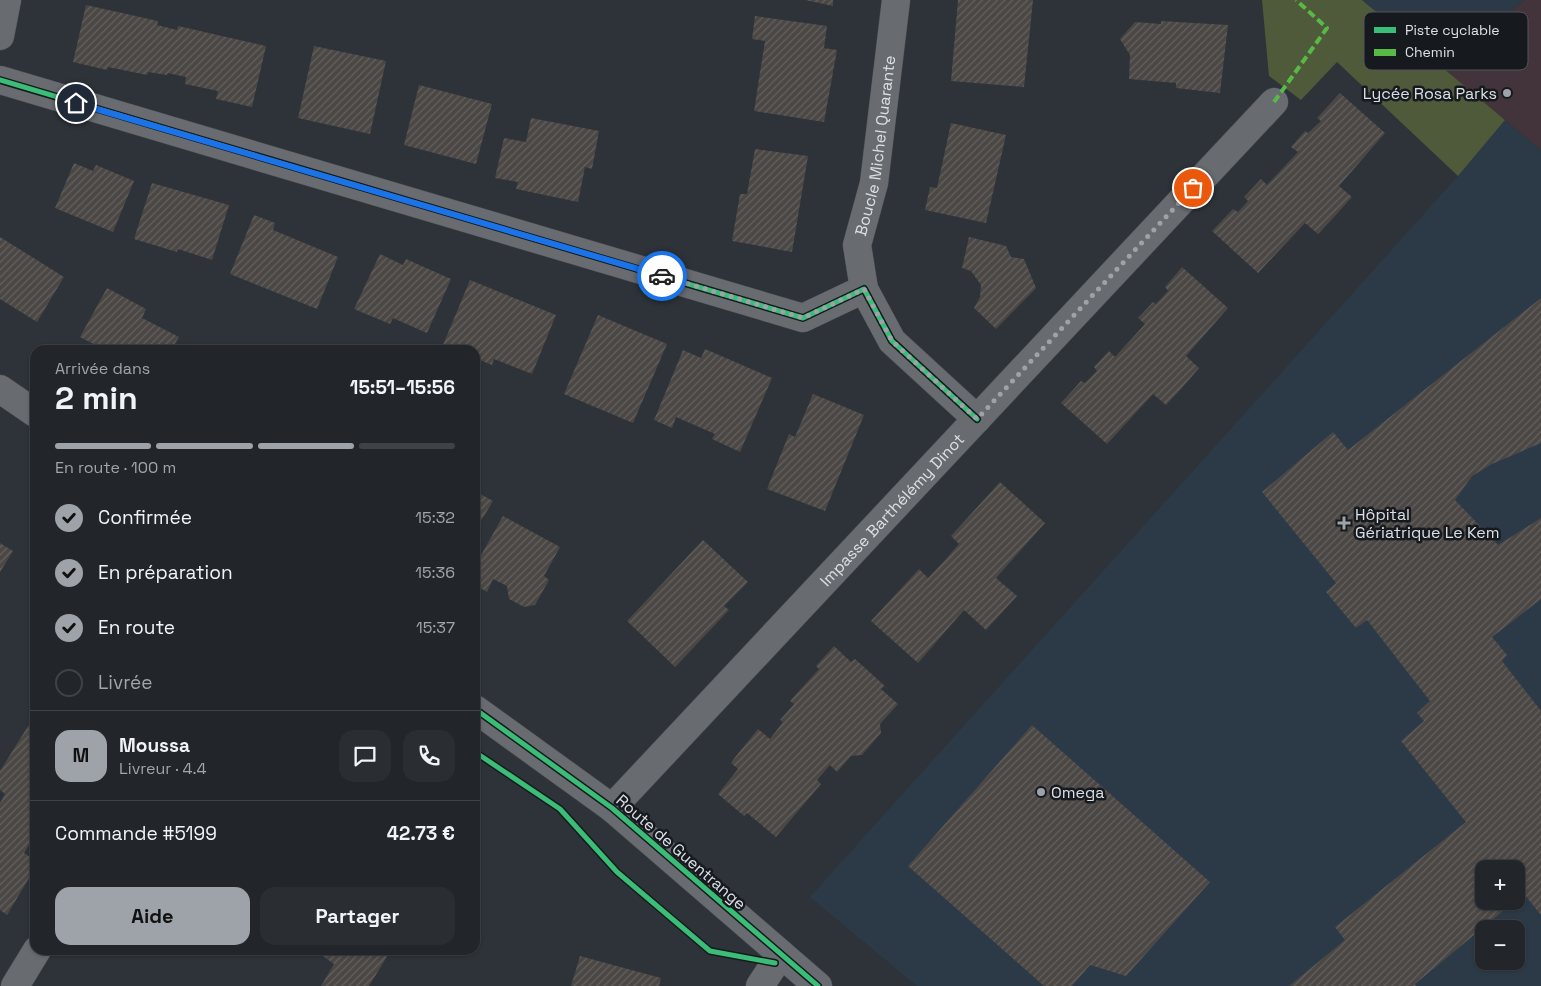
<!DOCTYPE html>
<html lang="fr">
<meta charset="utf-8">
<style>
body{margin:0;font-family:"Space Grotesk",sans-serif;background:#2a2e32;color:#f1f3f6;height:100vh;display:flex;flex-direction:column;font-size:19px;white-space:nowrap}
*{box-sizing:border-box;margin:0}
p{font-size:16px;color:#a2a5a8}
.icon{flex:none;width:28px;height:28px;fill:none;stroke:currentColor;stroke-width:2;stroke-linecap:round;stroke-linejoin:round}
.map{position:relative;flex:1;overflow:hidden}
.sheet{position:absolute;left:30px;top:345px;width:450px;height:610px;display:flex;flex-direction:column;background:#22262a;border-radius:15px;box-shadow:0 1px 4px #0004,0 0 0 1px #3f4347}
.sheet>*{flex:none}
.buttons{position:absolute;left:1475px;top:860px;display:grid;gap:10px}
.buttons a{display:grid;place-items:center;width:50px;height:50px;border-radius:10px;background:#22262a;box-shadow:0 1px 4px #0004,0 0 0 1px #3f4347;font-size:25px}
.pin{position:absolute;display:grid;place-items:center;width:42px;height:42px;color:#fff;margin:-21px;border:2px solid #fff;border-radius:50%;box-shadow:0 1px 5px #0007}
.courier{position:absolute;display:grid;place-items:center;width:50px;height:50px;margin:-25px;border:4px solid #1a73e8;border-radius:50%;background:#fff;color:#222;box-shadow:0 1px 6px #0007}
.overview em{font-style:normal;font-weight:700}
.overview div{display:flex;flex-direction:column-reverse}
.overview{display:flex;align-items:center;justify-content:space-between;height:85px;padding:0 25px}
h1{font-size:32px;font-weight:700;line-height:38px}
.bar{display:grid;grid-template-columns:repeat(4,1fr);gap:8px 5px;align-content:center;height:60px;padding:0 25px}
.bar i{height:6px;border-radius:4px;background:#3f4347}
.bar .selected{background:#9da3a9}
.bar p{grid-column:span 4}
.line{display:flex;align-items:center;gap:12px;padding:0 25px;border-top:1px solid #3f4347}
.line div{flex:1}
.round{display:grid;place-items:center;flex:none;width:52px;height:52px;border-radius:15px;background:#2a2e32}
ol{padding:0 25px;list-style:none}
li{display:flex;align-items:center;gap:15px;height:55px}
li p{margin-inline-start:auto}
li .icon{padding:5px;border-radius:50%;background:#9da3a9;color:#111;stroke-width:4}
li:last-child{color:#a2a5a8}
li i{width:28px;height:28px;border:2px solid #3f4347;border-radius:50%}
.button{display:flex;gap:10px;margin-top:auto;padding:10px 25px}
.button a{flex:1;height:58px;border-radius:15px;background:#9da3a9;color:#111;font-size:20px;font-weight:700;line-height:58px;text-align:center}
.button a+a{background:#2a2e32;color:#f1f3f6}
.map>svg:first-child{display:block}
.built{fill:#2c3a47;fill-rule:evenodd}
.education{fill:#43333b}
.green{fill:#4e5a3a}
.building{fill:url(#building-hatch)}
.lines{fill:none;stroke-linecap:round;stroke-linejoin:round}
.street-casing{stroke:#4a4e53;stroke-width:29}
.secondary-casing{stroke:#4a4e53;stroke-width:29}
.street{stroke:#686c70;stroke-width:28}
.secondary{stroke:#686c70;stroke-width:28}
.quiet{stroke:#58b947;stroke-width:4;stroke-dasharray:8 4;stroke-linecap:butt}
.cycleway-casing{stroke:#161a1e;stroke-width:8}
.cycleway{stroke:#3abd76;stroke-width:5}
.done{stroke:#9da3a9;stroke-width:5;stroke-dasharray:0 9}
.route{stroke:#1a73e8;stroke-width:6}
.poi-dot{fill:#9da3a9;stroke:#161a1e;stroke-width:2}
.labels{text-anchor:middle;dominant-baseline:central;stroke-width:5;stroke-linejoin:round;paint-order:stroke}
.poi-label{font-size:16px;fill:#dae0e6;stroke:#161a1e;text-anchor:start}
.street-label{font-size:16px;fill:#dae0e6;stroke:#161a1e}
.key{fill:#161a1e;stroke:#51555a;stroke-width:1}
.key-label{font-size:14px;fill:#dae0e6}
</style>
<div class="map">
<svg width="1541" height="986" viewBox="0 0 1541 986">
<defs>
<pattern id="building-hatch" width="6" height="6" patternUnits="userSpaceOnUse" patternTransform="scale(1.25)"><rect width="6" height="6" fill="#4a4744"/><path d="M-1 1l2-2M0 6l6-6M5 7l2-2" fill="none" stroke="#64615f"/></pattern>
</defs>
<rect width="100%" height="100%" fill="#2d3338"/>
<path class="built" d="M1362,0H1525L1440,66Z
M1505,120L1541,150V986H917L810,897L1458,176ZM1484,869H1516V901H1484ZM1484,929H1516V961H1484Z"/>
<path class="education" d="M1525,0H1541V150L1440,66Z"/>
<path class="green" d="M1262,0H1362L1505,120L1458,176L1337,62L1301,100L1269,76Z"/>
<path class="building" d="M805,0H833V6Z
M958,0H1033L1024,87L951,81Z
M86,5L158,21L157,25L177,30L178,26L266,46L252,107L216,99L218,91L185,84L186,77L168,73L167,75L148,72L147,75L108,67L107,70L73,62Z
M755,16L827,26L824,48L837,50L824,122L754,111L765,41L752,39Z
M1161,21L1228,25L1220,93L1176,88V83L1129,79L1130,55L1120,39L1135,22L1161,24Z
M314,46L386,61L370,134L298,118Z
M419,85L492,104L476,164L404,145Z
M1340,93L1385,133L1339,186L1352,197L1334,217L1318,234L1305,223L1258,273L1212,231L1233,209L1238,212L1248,201L1244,197L1261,179L1267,185L1282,169L1298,152L1291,147L1305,131L1308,133L1321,121L1317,118Z
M531,118L599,131L592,169L585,167L578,202L516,189L518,182L495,178L504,138L526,142Z
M951,123L1006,135L986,223L925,210L930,187L937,188Z
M755,149L808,156L792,252L732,241L740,194H747Z
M74,163L93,171L96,165L134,181L113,232L55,208Z
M152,183L229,205L212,260L178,249L177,252L134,239Z
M254,215L275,223L273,230L338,257L317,309L230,274Z
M0,237L64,277L37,322L0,299Z
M969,237L1006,246L1011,257L1024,259L1036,288L996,329L974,308L980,297L981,285L971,271L962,268Z
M380,254L403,265L406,259L451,279L427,333L393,318L390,324L354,309Z
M1182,267L1228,308L1186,356L1199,368L1181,389L1166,405L1153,394L1107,444L1061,403L1081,381L1085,383L1097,371L1094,367L1109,351L1115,357L1145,324L1138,318L1153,302L1156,304L1168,291L1165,287Z
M470,280L556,315L532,374L494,359L492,365L475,358V350H456L443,345Z
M107,288L146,309L142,318L179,337L171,350H105L80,337Z
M1541,298V443L1492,464L1472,476L1455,500L1498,545L1541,518V599L1492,637L1507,655L1502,661L1541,711V915L1524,894L1516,900V869H1484V901H1515L1415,984L1416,986H1289L1345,940L1335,927L1466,822L1401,741L1424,721L1417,713L1430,701L1367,620L1356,628L1326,592L1336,583L1262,492L1333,432L1348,450Z
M598,315L667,344L633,423L564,394Z
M200,344L211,350H197Z
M705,349L772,378L740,452L712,439L715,434L676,417L672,428L654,420L683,350L701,358Z
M813,394L864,415L825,511L767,489L789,434L795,437Z
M1000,482L1045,523L996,578L1017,596L986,630L964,610L918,663L871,621L919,569L928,578L945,560L959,544L951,536Z
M475,491L493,501L475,531Z
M503,516L560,547L544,576L549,580L535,605L524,607L509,599L507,586L493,579L487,592L475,585V566Z
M703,540L748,582L724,606L729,610L675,667L627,621Z
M0,543L13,551L0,572Z
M834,646L851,662L855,659L885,686L881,689L898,704L880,724L881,733L862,755L851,756L837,772L830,765L817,780L821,784L776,837L747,813L744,816L718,794L738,769L731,763L736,756L758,729L770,739L783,722L780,720L794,704L790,701L819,669L816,666Z
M35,715V807L33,810L35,812V835L24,853L35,860V868L7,915L0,910V803L5,794L0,790V771Z
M1032,725L1210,882L1126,976L1090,965L1072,986H1044L908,866Z
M322,950H391L369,986H321L334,964L320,954Z
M580,956L661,978L659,986H571Z"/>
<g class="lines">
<g class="street-casing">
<g id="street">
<path d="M0,36L7,0"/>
<path d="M0,80L803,318L864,289L892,341L977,419"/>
<path id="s1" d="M864,289L857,245L874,183L896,0"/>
<path id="s2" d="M612,808L1274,102"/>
<path d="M15,986L37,950"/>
<path d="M760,986L781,954"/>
</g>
</g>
<g class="secondary-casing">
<path id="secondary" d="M0,389L35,413
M475,709L612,808L818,986"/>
</g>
<use href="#street" class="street"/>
<use href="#secondary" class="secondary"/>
<path class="quiet" d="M1274,102L1327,28L1296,0"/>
<g class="cycleway-casing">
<path id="cycleway" d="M0,80L803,318L864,289L892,341L977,419
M475,709L612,808L818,986
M475,752L560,809L617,872L710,951L775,963"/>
</g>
<use href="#cycleway" class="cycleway"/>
</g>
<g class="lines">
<path class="done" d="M662,276L803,318L864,289L892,341L977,419L1193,188"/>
<path class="route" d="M76,103L662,276"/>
</g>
<g class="poi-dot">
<circle cx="1507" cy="93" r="5"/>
<path d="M1341.5 515.5h5v5h5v5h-5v5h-5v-5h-5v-5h5z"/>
<circle cx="1041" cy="792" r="5"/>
</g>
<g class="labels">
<g class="poi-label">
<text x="1497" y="93" text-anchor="end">Lycée Rosa Parks</text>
<text x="1355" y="514">Hôpital<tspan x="1355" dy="18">Gériatrique Le Kem</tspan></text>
<text x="1051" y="792">Omega</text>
</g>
<g class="street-label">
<text stroke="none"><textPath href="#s1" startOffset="146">Boucle Michel Quarante</textPath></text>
<text stroke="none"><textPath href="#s2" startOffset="409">Impasse Barthélémy Dinot</textPath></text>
<text transform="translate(681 852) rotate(41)">Route de Guentrange</text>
</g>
</g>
<rect x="1364" y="12" width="164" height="58" rx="8" class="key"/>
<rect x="1374" y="27" width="22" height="6" fill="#3abd76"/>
<rect x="1374" y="49" width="22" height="7" fill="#58b947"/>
<g class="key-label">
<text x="1405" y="35">Piste cyclable</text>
<text x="1405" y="57">Chemin</text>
</g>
</svg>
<div class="buttons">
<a>+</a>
<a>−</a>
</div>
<div class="pin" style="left:1193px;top:188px;background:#ea580c"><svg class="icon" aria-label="bag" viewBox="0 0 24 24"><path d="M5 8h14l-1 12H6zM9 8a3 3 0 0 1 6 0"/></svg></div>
<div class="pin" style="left:76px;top:103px;background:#1f2937"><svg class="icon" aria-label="home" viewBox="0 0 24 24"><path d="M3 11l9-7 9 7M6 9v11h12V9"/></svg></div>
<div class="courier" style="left:662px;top:276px"><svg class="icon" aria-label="car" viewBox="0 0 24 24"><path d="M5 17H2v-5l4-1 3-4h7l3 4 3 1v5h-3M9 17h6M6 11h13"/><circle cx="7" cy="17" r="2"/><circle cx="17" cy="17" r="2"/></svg></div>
<section class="sheet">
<div class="overview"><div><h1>2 min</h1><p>Arrivée dans</p></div><em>15:51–15:56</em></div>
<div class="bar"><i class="selected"></i><i class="selected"></i><i class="selected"></i><i></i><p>En route · 100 m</p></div>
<ol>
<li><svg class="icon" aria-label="check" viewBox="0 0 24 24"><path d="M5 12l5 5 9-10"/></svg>Confirmée<p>15:32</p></li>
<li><svg class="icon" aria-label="check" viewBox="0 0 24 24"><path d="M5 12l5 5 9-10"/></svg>En préparation<p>15:36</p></li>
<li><svg class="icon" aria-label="check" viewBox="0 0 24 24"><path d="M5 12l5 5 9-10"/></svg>En route<p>15:37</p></li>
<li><i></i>Livrée</li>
</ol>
<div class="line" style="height:90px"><b class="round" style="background:#9da3a9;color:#111">M</b><div><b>Moussa</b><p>Livreur · 4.4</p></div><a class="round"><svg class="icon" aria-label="chat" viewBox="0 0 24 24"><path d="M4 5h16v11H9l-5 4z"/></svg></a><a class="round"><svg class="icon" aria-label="phone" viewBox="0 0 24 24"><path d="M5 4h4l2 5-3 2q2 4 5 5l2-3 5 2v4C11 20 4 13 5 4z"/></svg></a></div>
<div class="line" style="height:65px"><div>Commande #5199</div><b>42.73 €</b></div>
<div class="button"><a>Aide</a><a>Partager</a></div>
</section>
</div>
